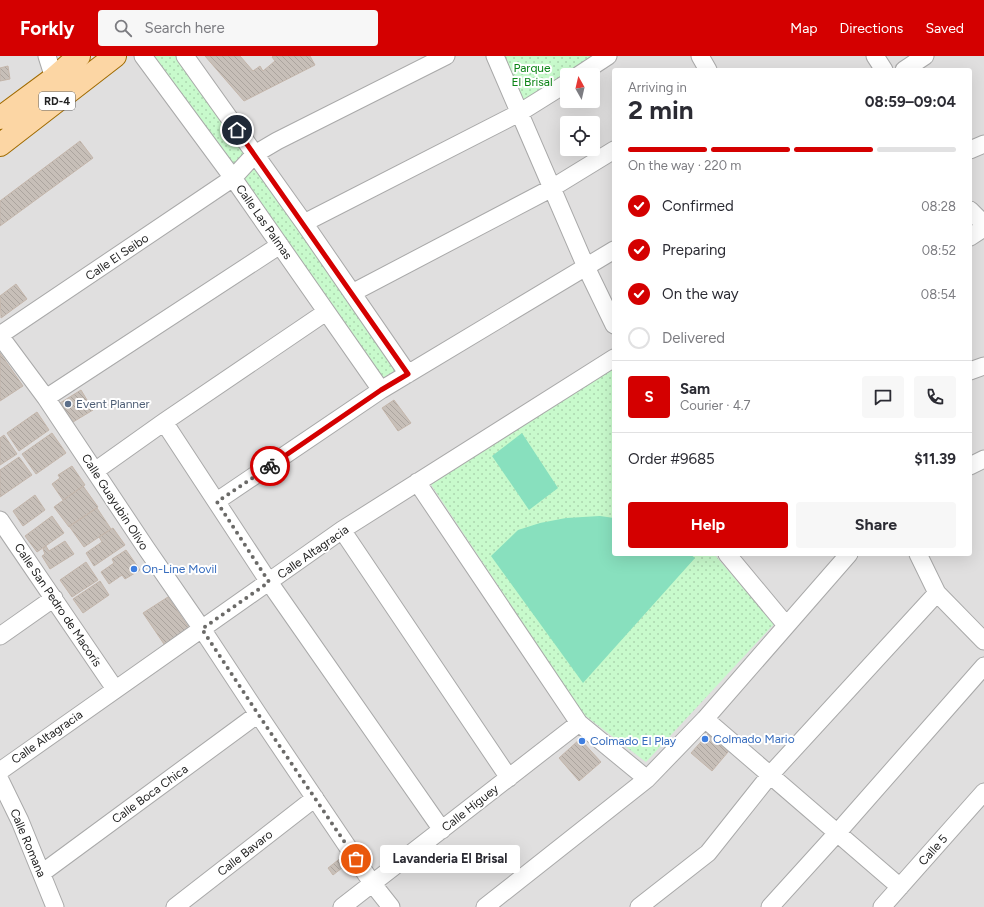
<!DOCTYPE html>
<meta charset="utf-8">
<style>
body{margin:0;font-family:Figtree,sans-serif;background:#f7f7f7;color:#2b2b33;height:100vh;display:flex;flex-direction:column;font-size:15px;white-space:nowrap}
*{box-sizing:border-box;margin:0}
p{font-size:13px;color:#7c7c81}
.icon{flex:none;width:22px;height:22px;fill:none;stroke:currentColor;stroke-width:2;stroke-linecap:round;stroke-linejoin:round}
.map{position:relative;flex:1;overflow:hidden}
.sheet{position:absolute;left:612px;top:12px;width:360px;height:488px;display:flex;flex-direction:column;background:#fff;border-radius:4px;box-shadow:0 4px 16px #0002}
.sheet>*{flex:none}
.needle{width:26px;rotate:352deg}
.fabs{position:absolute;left:560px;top:12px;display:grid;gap:8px}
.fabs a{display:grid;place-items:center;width:40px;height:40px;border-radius:4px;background:#fff;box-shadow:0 4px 16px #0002;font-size:20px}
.pin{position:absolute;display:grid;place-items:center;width:34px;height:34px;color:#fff;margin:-17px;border:2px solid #fff;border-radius:50%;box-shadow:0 1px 4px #0007}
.courier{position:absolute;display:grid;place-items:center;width:40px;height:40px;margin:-20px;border:3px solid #d40000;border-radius:50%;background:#fff;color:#222;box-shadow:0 1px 5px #0007}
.bubble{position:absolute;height:28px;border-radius:4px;background:#fff;box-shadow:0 4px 16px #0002;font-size:13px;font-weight:700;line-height:28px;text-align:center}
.headline em{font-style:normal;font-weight:700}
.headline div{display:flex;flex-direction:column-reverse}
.headline{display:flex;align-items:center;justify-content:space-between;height:68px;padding:0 16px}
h1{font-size:26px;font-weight:700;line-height:30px}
.bar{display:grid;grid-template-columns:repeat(4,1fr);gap:6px 4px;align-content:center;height:48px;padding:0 16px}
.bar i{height:5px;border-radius:3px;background:#e1e1e2}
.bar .active{background:#d40000}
.bar p{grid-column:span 4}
.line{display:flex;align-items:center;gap:10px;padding:0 16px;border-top:1px solid #e1e1e2}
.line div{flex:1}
.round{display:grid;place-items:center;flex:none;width:42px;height:42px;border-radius:4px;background:#f7f7f7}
ol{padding:0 16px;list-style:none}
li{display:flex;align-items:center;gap:12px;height:44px}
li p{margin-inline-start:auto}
li .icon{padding:4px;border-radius:50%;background:#d40000;color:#fff;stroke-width:4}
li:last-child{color:#7c7c81}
li i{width:22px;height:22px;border:2px solid #e1e1e2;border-radius:50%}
.button{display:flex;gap:8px;margin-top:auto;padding:8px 16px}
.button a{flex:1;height:46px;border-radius:4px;background:#d40000;color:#fff;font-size:16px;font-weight:700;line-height:46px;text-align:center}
.button a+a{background:#f7f7f7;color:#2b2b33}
header{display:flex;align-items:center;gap:24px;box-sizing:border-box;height:56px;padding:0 20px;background:#d40000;color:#fff}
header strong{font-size:19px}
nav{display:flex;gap:22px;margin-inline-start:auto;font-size:14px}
.search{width:280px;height:36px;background:#f7f7f7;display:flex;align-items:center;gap:10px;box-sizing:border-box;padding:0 14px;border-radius:4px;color:#7c7c81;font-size:15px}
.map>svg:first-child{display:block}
.residential{fill:#e0dfdf;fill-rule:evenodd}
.park{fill:url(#park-dots)}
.pitch{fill:#88e0be}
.building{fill:url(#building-back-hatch);stroke:#c4b6ab}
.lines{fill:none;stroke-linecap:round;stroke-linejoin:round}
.minor-casing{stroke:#a9a9a9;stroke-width:19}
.major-casing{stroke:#a06b00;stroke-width:24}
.minor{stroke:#fff;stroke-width:17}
.major{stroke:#fcd6a4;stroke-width:22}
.done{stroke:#6b6a68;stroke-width:4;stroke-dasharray:0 7.2}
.route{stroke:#d40000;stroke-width:5}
.service-dot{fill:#5c6f8a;stroke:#fff;stroke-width:1.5}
.shop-dot{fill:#3f7fe0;stroke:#fff;stroke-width:1.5}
.labels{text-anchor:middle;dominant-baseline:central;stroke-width:4;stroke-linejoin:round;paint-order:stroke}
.shield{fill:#fff;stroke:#646464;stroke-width:1}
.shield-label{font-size:11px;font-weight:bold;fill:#222}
.park-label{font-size:12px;fill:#0c8416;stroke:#fff}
.street-label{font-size:12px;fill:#222;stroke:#fff}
.service-label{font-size:12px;fill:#4e5e75;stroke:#fff;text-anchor:start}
.shop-label{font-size:12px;fill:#366cbe;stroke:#fff;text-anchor:start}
</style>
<header>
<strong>Forkly</strong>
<div class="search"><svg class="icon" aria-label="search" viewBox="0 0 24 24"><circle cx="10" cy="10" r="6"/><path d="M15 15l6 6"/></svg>Search here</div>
<nav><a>Map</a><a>Directions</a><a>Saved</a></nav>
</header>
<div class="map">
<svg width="984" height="851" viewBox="0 0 984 851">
<defs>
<pattern id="park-dots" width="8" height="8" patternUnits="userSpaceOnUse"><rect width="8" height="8" fill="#c8facc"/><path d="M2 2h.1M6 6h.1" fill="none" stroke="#acd6af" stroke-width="1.8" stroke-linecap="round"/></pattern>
<pattern id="building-back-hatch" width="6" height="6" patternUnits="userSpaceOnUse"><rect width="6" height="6" fill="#c7bfb8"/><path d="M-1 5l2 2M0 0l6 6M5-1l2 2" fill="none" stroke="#aba49e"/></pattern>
</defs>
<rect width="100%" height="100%" fill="#f2efe9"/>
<path class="residential" d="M0,0H984V851H0ZM614,14H970V498H614ZM567,19H593V45H567ZM567,67H593V93H567Z"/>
<path class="park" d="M154,0H176L397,313L382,323Z
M503,0H595L523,46Z
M614,309V498H714L774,568L646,706L583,658L430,427Z"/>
<path class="pitch" d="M522,377L558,432L529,454L492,400Z
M600,460L614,462V498H690L695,502L583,627L491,500L518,474L540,467L566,462Z"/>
<path class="building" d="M205,0H240L253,15L260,10L263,15L275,5L272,1L273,0H310L315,9L244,45Z
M8,10L10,23L0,25V12Z
M80,85L93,102L0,170V145Z
M16,228L27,243L1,262L0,240Z
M0,297L23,330L0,345Z
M81,334L93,354L73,366L60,347Z
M394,344L411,367L398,375L382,352Z
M37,356L49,374L19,395L7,377Z
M52,377L66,397L36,418L22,398Z
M4,379L17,398L0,409V382Z
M19,401L32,419L0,441V414Z
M72,410L85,429L63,444L52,428L60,422L58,419Z
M83,430L98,451L69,471L54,451Z
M35,439L45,454L23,470L13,455Z
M97,452L111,473L84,491L69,470Z
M52,460L64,477L37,496L25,480Z
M113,472L125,489L94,510L86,497L102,486L99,481Z
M65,485L74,498L50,513L42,500L45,498L43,493L46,490L49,495Z
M126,494L140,514L125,523L122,519L109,528L101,516L114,507L112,503Z
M86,506L98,524L72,541L60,524Z
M100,525L109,539L83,557L73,543Z
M168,541L191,575L166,591L143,557Z
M708,678L728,696L712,715L691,697Z
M580,683L601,706L579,725L559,702Z
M342,801L347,808L333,819L328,812Z"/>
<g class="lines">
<g class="minor-casing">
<path id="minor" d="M47,0L54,22
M143,0L233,122L381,334
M185,0L304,167L408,318
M495,0L586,211L614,269
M700,0L708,14
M875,0L884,14
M904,14L925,0
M579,19L608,0
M970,94L984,88
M970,154L984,168
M304,167L519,57L567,27
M970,181L984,172
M352,237L552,132L614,94
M0,279L233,122L255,98L277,85L446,0
M0,280L46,342L146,492L202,573L258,658L372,827L391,851
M970,315L984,310
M46,342L280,189
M164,366L269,526L442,774
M970,410L984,403
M95,415L164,366L326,256
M417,426L579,667L647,723
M217,445L381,334L614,194
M0,464L115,633
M342,474L509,722
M727,498L786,569
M918,498L937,537L984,585
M0,580L54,542
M705,663L900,831
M0,715L342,474L614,302
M0,724L20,765L55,851
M42,817L258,658
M175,851L315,742
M342,851L579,667
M485,851L647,723L705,663L849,498
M639,851L708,797L770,719L937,537
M770,851L838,776L984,610
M882,851L984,736"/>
</g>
<g class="major-casing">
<path id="major" d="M0,62L54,22L79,0
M0,89L115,0"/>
</g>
<use href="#minor" class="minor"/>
<use href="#major" class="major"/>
</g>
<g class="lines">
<path class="done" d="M270,410L217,446L269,526L202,573L258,658L356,803"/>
<path class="route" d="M237,74L408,318L381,334L270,410"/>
</g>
<circle class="service-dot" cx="68" cy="348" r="4"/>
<g class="shop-dot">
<circle cx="134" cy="513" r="4"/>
<circle cx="705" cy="683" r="4"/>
<circle cx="582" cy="685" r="4"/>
</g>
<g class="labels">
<rect class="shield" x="39" y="36" width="36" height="18" rx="3"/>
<g class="shield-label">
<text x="57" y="45">RD-4</text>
</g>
<g class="park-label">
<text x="532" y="12">Parque<tspan x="532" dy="14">El Brisal</tspan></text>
</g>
<g class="street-label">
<text transform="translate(264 166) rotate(55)">Calle Las Palmas</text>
<text transform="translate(117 201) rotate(-34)">Calle El Seibo</text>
<text transform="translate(115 446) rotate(57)">Calle Guayubin Olivo</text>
<text transform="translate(313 496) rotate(-35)">Calle Altagracia</text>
<text transform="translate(58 549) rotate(56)">Calle San Pedro de Macorís</text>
<text transform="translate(47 681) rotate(-35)">Calle Altagracia</text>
<text transform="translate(150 738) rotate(-36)">Calle Boca Chica</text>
<text transform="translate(470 752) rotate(-38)">Calle Higuey</text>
<text transform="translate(28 787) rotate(67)">Calle Romana</text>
<text transform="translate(933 794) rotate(-48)">Calle 5</text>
<text transform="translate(245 797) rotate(-38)">Calle Bavaro</text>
</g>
<g class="service-label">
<text x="76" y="348">Event Planner</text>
</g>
<g class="shop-label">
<text x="142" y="513">On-Line Movil</text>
<text x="713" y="683">Colmado Mario</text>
<text x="590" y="685">Colmado El Play</text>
</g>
</g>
</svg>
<div class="fabs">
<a><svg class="needle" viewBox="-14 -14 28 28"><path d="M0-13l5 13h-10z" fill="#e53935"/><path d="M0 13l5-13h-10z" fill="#7c7c81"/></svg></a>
<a><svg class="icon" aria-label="locate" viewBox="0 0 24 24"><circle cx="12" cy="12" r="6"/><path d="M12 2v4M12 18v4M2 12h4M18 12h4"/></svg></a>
</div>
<div class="pin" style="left:356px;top:803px;background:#ea580c"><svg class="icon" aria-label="bag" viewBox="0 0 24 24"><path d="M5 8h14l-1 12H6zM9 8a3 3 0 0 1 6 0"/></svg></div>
<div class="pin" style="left:237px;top:74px;background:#1f2937"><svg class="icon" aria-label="home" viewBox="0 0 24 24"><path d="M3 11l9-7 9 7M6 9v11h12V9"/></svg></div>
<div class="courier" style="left:270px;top:410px"><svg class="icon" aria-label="bike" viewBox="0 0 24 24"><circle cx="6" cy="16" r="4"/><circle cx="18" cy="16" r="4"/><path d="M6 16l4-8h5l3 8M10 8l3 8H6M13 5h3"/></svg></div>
<div class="bubble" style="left:380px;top:789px;width:140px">Lavanderia El Brisal</div>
<section class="sheet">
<div class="headline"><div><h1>2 min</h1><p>Arriving in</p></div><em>08:59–09:04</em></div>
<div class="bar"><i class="active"></i><i class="active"></i><i class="active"></i><i></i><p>On the way · 220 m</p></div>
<ol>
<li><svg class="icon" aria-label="check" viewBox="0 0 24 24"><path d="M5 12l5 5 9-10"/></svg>Confirmed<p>08:28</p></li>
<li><svg class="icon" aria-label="check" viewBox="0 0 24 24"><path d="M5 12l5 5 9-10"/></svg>Preparing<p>08:52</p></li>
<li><svg class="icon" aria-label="check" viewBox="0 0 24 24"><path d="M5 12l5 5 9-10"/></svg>On the way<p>08:54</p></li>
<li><i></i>Delivered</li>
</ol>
<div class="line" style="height:72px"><b class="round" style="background:#d40000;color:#fff">S</b><div><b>Sam</b><p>Courier · 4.7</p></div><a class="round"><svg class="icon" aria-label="chat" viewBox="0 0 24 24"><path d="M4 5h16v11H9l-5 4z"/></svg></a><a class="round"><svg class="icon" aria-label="phone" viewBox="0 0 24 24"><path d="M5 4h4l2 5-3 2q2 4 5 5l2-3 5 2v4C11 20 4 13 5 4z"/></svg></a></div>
<div class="line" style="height:52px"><div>Order #9685</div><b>$11.39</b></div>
<div class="button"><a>Help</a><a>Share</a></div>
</section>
</div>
